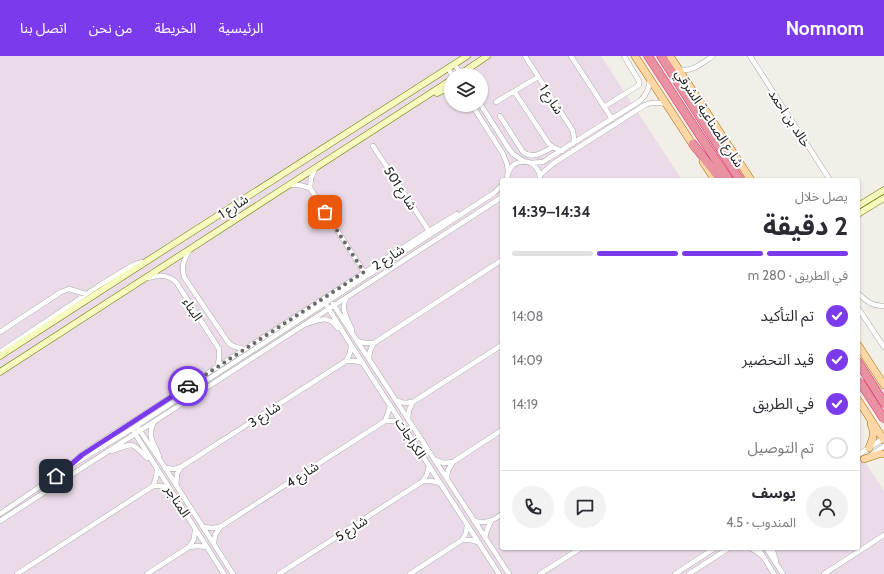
<!DOCTYPE html>
<html lang="ar">
<meta charset="utf-8">
<style>
body{margin:0;font-family:Cabin,"Noto Sans Arabic",sans-serif;background:#f2f2f3;color:#2b2b33;direction:rtl;height:100vh;display:flex;flex-direction:column;font-size:15px;white-space:nowrap}
*{box-sizing:border-box;margin:0}
p{font-size:13px;color:#7c7c81}
.icon{flex:none;width:22px;height:22px;fill:none;stroke:currentColor;stroke-width:2;stroke-linecap:round;stroke-linejoin:round}
.map{position:relative;flex:1;overflow:hidden;direction:ltr}
.drawer{position:absolute;left:500px;top:122px;width:360px;height:372px;display:flex;flex-direction:column;background:#fff;border-radius:4px;box-shadow:0 1px 3px #0004;direction:rtl}
.drawer>*{flex:none}
.fabs{position:absolute;left:444px;top:12px;display:grid;gap:8px}
.fabs a{display:grid;place-items:center;width:44px;height:44px;border-radius:50%;background:#fff;box-shadow:0 1px 3px #0004;font-size:20px}
.pin{position:absolute;display:grid;place-items:center;width:34px;height:34px;color:#fff;margin:-17px;border-radius:8px;box-shadow:0 2px 6px #0006}
.courier{position:absolute;display:grid;place-items:center;width:40px;height:40px;margin:-20px;border:3px solid #7c3aed;border-radius:50%;background:#fff;color:#222;box-shadow:0 1px 5px #0007}
.summary em{font-style:normal;font-weight:700}
.summary div{display:flex;flex-direction:column-reverse}
.summary{display:flex;align-items:center;justify-content:space-between;height:68px;padding:0 12px}
h1{font-size:26px;font-weight:700;line-height:30px}
.bar{display:grid;grid-template-columns:repeat(4,1fr);gap:6px 4px;align-content:center;height:48px;padding:0 12px}
.bar i{height:5px;border-radius:3px;background:#e1e1e2}
.bar .active{background:#7c3aed}
.bar p{grid-column:span 4}
.line{display:flex;align-items:center;gap:10px;padding:0 12px;border-top:1px solid #e1e1e2}
.line div{flex:1}
.round{display:grid;place-items:center;flex:none;width:42px;height:42px;border-radius:21px;background:#f2f2f3}
ol{padding:0 12px;list-style:none}
li{display:flex;align-items:center;gap:12px;height:44px}
li p{margin-inline-start:auto}
li .icon{padding:4px;border-radius:50%;background:#7c3aed;color:#fff;stroke-width:4}
li:last-child{color:#7c7c81}
li i{width:22px;height:22px;border:2px solid #e1e1e2;border-radius:50%}
header{display:flex;align-items:center;gap:24px;box-sizing:border-box;height:56px;padding:0 20px;background:#7c3aed;color:#fff}
header strong{font-size:19px}
nav{display:flex;gap:22px;margin-inline-start:auto;font-size:14px}
.map>svg:first-child{display:block}
.industrial{fill:#ebdbe8;fill-rule:evenodd}
.lines{fill:none;stroke-linecap:round;stroke-linejoin:round}
.street-casing{stroke:#a9a9a9;stroke-width:5.5}
.secondary-casing{stroke:#707d05;stroke-width:7}
.primary-casing{stroke:#a06b00;stroke-width:8}
.highway-casing{stroke:#dc2a67;stroke-width:9}
.street{stroke:#fff;stroke-width:4.5}
.secondary{stroke:#f7fabf;stroke-width:6}
.primary{stroke:#fcd6a4;stroke-width:7}
.highway{stroke:#e892a2;stroke-width:8}
.highway-bridge-casing{stroke:#dc2a67;stroke-width:9;stroke-linecap:butt}
.highway-bridge{stroke:#e892a2;stroke-width:8}
.done{stroke:#6b6a68;stroke-width:4;stroke-dasharray:0 7.2}
.route{stroke:#7c3aed;stroke-width:5}
.labels{text-anchor:middle;dominant-baseline:central;stroke-width:4;stroke-linejoin:round;paint-order:stroke}
.street-label{font-size:13px;fill:#222;stroke:#fff}
</style>
<header>
<strong>Nomnom</strong>
<nav><a>الرئيسية</a><a>الخريطة</a><a>من نحن</a><a>اتصل بنا</a></nav>
</header>
<div class="map">
<svg width="884" height="518" viewBox="0 0 884 518">
<rect width="100%" height="100%" fill="#f2efe9"/>
<path class="industrial" d="M0,0H601L682,124H502V492H858V395L884,435V518H0ZM451,19H481V49H451Z"/>
<g class="lines">
<g class="street-casing">
<path id="street" d="M525,0L573,75L574,83L573,88
M571,0L612,63
M750,0L830,124
M454,8L462,19
M448,12L452,19
M679,13C692,17 702,7 713,0
M514,35L549,88L553,91L562,95
M496,46L538,21
M472,49L503,98L507,108L508,115
M481,49L509,93L513,98L525,106
M604,51L639,29V25L624,0
M500,60L523,96C533,104 543,96 553,91
M373,90L429,175
M530,107L543,106L549,102L640,45C647,38 649,33 650,23
M540,119L554,107L645,49C652,46 658,46 666,48
M507,124C507,100 540,99 540,124
M290,129H299L310,132L364,216
M310,132L311,122L315,113
M190,193C184,204 181,209 184,221L228,286C232,291 238,292 244,293
M148,222C159,219 167,218 176,226L219,293V303L217,312
M858,237C866,245 872,250 884,250
M346,242C340,254 348,263 352,274
M333,248L509,518
M327,250L351,289L499,518
M858,252L884,291
M306,268C321,264 327,258 338,272
M0,276L61,236L69,233L86,238
M357,285L365,287H374
M0,296L100,229L133,209L143,206
M369,303L370,295L374,287L502,204
M346,305H355L363,307
M396,344L404,347L413,346L502,289
M408,363L409,354L413,346
M385,365H393L401,366
M154,366C146,381 154,386 159,400
M138,372L162,407L233,518
M134,376L224,518
M112,395C134,387 131,385 147,402
M858,399L884,382
M871,399L884,390
M435,404L444,407L453,406
M75,405L81,399L108,381L429,175L457,158
M165,412L174,413L181,411L346,305L350,297L351,289
M447,423L448,414L453,406L502,374
M423,425H431L440,427
M176,429L177,418L181,411
M153,430L156,422L157,413
M0,458L67,412L132,373L471,152L494,137L502,129
M0,465L502,141
M474,465C487,468 492,465 502,458
M203,471L212,472L220,471
M485,482L487,474L491,465
M462,484L466,477L467,469
M214,487L215,479L220,471L385,365L388,357L390,349
M189,491L194,483L195,474
M750,492L756,495L762,500
M758,492L774,518
M766,492L783,518
M772,492L776,505
M17,518L153,430H162L170,434
M147,518L189,491L198,490L206,491
M279,518L423,425L427,418L429,410
M410,518L462,484H470L478,486
M540,518L581,492
M675,518L715,492
M689,518L729,492
M824,518L884,479"/>
</g>
<g class="secondary-casing">
<path id="secondary" d="M459,19L487,0
M437,37L445,33H451
M858,150L884,134
M858,158L884,142
M0,300L147,205L467,0
M0,316L451,24"/>
</g>
<g class="primary-casing">
<path id="primary" d="M635,0L695,92
M670,0L751,124
M703,106L715,124
M858,289L884,329
M858,344L884,384
M869,392C873,383 875,377 871,368
M864,403L879,398H884"/>
</g>
<g class="highway-casing">
<path id="highway" d="M648,0L729,124
M661,0L740,124
M693,88L721,124
M858,306L884,347"/>
</g>
<use href="#street" class="street"/>
<use href="#secondary" class="secondary"/>
<use href="#primary" class="primary"/>
<use href="#highway" class="highway"/>
<g class="highway-bridge-casing">
<path id="highway-bridge" d="M860,326L884,363"/>
</g>
<use href="#highway-bridge" class="highway-bridge"/>
</g>
<g class="lines">
<path class="done" d="M188,330L364,216L325,156"/>
<path class="route" d="M56,420L67,412L82,399L188,330"/>
</g>
<g class="labels">
<g class="street-label">
<text transform="translate(552 43) rotate(57)">شارع 1</text>
<text transform="translate(710 62) rotate(57)">شارع الصناعية الشرقي</text>
<text transform="translate(790 62) rotate(57)">خالد بن احمد</text>
<text transform="translate(401 132) rotate(57)">شارع 501</text>
<text transform="translate(233 150) rotate(-33)">شارع 1</text>
<text transform="translate(388 201) rotate(-33)">شارع 2</text>
<text transform="translate(193 253) rotate(56)">البناء</text>
<text transform="translate(264 358) rotate(-33)">شارع 3</text>
<text transform="translate(411 382) rotate(57)">الكراجات</text>
<text transform="translate(302 418) rotate(-33)">شارع 4</text>
<text transform="translate(178 445) rotate(57)">المناجر</text>
<text transform="translate(351 472) rotate(-33)">شارع 5</text>
</g>
</g>
</svg>
<div class="fabs">
<a><svg class="icon" aria-label="layers" viewBox="0 0 24 24"><path d="M12 4l9 5-9 5-9-5zM3 14l9 5 9-5"/></svg></a>
</div>
<div class="pin" style="left:325px;top:156px;background:#ea580c"><svg class="icon" aria-label="bag" viewBox="0 0 24 24"><path d="M5 8h14l-1 12H6zM9 8a3 3 0 0 1 6 0"/></svg></div>
<div class="pin" style="left:56px;top:420px;background:#1f2937"><svg class="icon" aria-label="home" viewBox="0 0 24 24"><path d="M3 11l9-7 9 7M6 9v11h12V9"/></svg></div>
<div class="courier" style="left:188px;top:330px"><svg class="icon" aria-label="car" viewBox="0 0 24 24"><path d="M5 17H2v-5l4-1 3-4h7l3 4 3 1v5h-3M9 17h6M6 11h13"/><circle cx="7" cy="17" r="2"/><circle cx="17" cy="17" r="2"/></svg></div>
<section class="drawer">
<div class="summary"><div><h1>2 دقيقة</h1><p>يصل خلال</p></div><em>14:34–14:39</em></div>
<div class="bar"><i class="active"></i><i class="active"></i><i class="active"></i><i></i><p>في الطريق · 280 m</p></div>
<ol>
<li><svg class="icon" aria-label="check" viewBox="0 0 24 24"><path d="M5 12l5 5 9-10"/></svg>تم التأكيد<p>14:08</p></li>
<li><svg class="icon" aria-label="check" viewBox="0 0 24 24"><path d="M5 12l5 5 9-10"/></svg>قيد التحضير<p>14:09</p></li>
<li><svg class="icon" aria-label="check" viewBox="0 0 24 24"><path d="M5 12l5 5 9-10"/></svg>في الطريق<p>14:19</p></li>
<li><i></i>تم التوصيل</li>
</ol>
<div class="line" style="height:72px"><a class="round"><svg class="icon" aria-label="person" viewBox="0 0 24 24"><circle cx="12" cy="8" r="4"/><path d="M4 21q1-7 8-7t8 7"/></svg></a><div><b>يوسف</b><p>المندوب · 4.5</p></div><a class="round"><svg class="icon" aria-label="chat" viewBox="0 0 24 24"><path d="M4 5h16v11H9l-5 4z"/></svg></a><a class="round"><svg class="icon" aria-label="phone" viewBox="0 0 24 24"><path d="M5 4h4l2 5-3 2q2 4 5 5l2-3 5 2v4C11 20 4 13 5 4z"/></svg></a></div>
</section>
</div>
